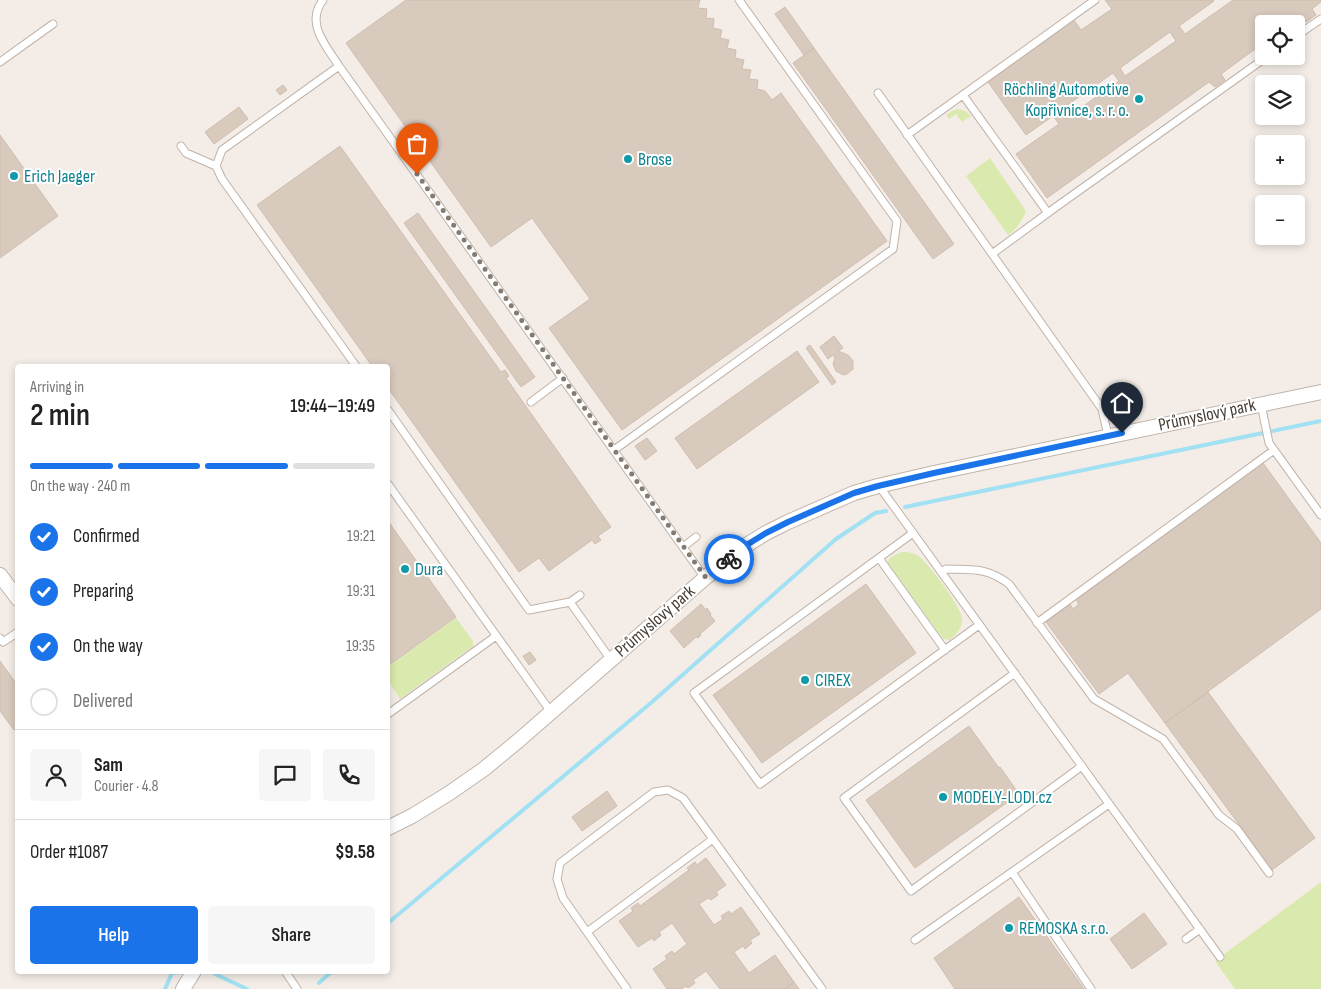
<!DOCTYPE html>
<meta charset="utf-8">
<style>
body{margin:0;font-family:"Sofia Sans Condensed",sans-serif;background:#f6f6f6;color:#222;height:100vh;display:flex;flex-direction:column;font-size:19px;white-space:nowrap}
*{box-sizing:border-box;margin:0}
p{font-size:16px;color:#767676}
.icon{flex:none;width:28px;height:28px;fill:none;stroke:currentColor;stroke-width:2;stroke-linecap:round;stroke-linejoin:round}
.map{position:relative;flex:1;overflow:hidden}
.drawer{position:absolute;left:15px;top:364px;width:375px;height:610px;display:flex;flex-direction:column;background:#fff;border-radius:5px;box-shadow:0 2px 8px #0003}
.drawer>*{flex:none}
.buttons{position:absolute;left:1255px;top:15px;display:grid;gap:10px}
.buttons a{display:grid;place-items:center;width:50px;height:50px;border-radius:5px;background:#fff;box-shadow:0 2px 8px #0003;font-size:25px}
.pin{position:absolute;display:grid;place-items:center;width:42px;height:42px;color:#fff;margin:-51px -21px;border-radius:50% 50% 50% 0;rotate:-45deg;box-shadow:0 0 5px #0007}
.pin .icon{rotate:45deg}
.courier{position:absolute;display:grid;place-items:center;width:50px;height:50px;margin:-25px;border:4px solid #1a73e8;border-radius:50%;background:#fff;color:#222;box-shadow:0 1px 6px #0007}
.head em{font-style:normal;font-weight:600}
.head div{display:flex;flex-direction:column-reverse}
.head{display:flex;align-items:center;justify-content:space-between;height:85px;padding:0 15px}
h1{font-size:32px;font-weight:600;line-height:38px}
.bar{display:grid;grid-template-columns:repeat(4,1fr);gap:8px 5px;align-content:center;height:60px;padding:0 15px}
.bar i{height:6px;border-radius:4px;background:#e0e0e0}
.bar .selected{background:#1a73e8}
.bar p{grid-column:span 4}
.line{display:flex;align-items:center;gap:12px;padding:0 15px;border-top:1px solid #e0e0e0}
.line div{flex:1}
.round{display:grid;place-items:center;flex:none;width:52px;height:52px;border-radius:5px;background:#f6f6f6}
ol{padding:0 15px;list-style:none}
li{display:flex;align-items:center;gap:15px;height:55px}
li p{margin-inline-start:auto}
li .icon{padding:5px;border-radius:50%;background:#1a73e8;color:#fff;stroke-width:4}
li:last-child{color:#767676}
li i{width:28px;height:28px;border:2px solid #e0e0e0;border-radius:50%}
.button{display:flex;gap:10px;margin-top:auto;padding:10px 15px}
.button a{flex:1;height:58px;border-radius:5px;background:#1a73e8;color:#fff;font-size:20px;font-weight:600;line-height:58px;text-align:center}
.button a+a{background:#f6f6f6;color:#222}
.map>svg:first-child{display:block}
.green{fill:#daeaae}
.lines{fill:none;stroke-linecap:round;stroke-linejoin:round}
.stream{stroke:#a1e1f3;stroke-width:4}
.building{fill:#d9cabe;stroke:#d1bdae;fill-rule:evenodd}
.lane-casing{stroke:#c0b3a9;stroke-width:9}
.street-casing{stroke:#c0b3a9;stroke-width:16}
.lane{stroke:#fff;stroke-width:7}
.street{stroke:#fff;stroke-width:14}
.done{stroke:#847b73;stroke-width:5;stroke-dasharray:0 9}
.route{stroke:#1a73e8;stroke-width:6}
.culture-dot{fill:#0f9aa8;stroke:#fff;stroke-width:2}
.labels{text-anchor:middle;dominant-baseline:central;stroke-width:4;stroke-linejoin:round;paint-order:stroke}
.culture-label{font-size:18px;fill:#0d838f;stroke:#fff;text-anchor:start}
.street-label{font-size:18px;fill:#473d35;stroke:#fff}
</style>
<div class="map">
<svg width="1321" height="989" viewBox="0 0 1321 989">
<rect width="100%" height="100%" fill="#f4ede7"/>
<path class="green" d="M958,109L965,111L971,116L962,122L956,114L949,119L947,117V114L952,111Z
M990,158L1026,211C1023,220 1016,230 1008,235L966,176Z
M902,552C907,552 912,552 917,555C928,562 960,605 962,618C963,628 956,635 949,640L943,639L888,563V561C891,556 896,554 902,552Z
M456,618L473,641V646L400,699L388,680V667Z
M1321,882V989H1235L1215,961Z"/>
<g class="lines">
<path class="stream" d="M905,507L1321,421
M388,923L652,702L836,539L875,513L886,511
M215,974L247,989
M319,983L332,971
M165,989L172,973L180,972"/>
</g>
<path class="building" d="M406,0H700L698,8L707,9L706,18L714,19L713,28L722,30L720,38L729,40L727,48L736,50L735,58L744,60L742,69L751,70L749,79L758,80L757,89L765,91L772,100L781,93L887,241L622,430L549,328L590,299L532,218L491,247L346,43Z
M1105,0H1213L1214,1L1179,26L1185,34L1233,0H1321V2L1312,9L1316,15L1306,22L1301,17L1291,24H1264V53L1261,55L1255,49L1221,74L1225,80L1215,87L1209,82L1047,198L1016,154L1059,124L1053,116L1026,135L988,82L1074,20L1081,30L1112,9ZM1170,32L1176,41L1125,76L1120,68ZM1113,73L1119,81L1065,119L1059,111Z
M785,7L814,48L804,55L775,14Z
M814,48L954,244L933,259L793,63Z
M283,85L287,90L280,95L276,90Z
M239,107L248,119L214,144L205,132Z
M0,135L58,216L0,258Z
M340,146L501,372L505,370L509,376L506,378L611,527L598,536L601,540L595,544L592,540L549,571L539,558L519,572L388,388V366H372L257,205Z
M418,213L535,377L521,387L404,223Z
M834,336L843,348L838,351L848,355L853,361V369L847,374L843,375L836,371L833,364L835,358L833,355L828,359L820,347Z
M810,345L836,382L832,385L806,348Z
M797,351L819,382L697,469L675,438Z
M647,438L657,451L645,460L635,446Z
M1263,463L1321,543V609L1165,723L1128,673L1099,694L1046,622L1070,604L1073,609L1079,604L1076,600Z
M388,521L456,617L388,666Z
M866,584L916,653L762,763L713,695Z
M701,604L706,610L707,608L711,614L710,615L715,621L700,634L701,635L698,638L696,637L684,648L670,631Z
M530,652L536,660L529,665L523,656Z
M0,661L18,686V727L14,730L0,711Z
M1208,692L1315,838L1272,870L1165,723Z
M969,726L999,768L1000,767L1019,794L915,868L866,800Z
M607,791L617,806L582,831L572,817Z
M706,858L726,885L716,892L718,895L711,900L708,898L699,904L714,925L723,919L721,916L729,911L731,914L741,907L760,934L750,940L752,943L745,949L743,946L734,952L749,973L775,955L794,982L784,989H720L706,971L693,980L695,983L688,988L686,986L682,989H667L653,969L667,959L665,956L672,951L674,954L687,944L672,923L659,932L661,935L654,941L652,938L638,947L619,921L633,911L631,908L638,903L640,906L689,870L687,868L695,862L697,865Z
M1019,897L1084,989H955L934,958Z
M1144,913L1167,944L1132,969L1110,939Z
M794,982L799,989H784Z"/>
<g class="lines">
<g class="lane-casing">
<path id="lane" d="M323,0C305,23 326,46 339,66L705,578
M1296,36L1321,19
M0,62L53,24
M878,93L1102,409L1108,436
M963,95L1048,213
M907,135L1095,0
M181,146L186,153L216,166L222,179L356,366
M216,166L222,150L339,66
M992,254L1056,207L1268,56
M531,402L563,378
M1261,404L1269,443L1321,515
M388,410L529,610L570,602
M614,450L893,249L897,221L739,0
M388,484L551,712
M879,486L1220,957
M913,533L694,693L760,784L979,625
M683,547L696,537
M879,558L945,650
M941,572L946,569C973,570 986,567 1009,584L1094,699L1163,739L1219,815L1237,829L1269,873
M580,595L570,602L611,660
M1037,623L1274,450
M0,638L3,642L18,632
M1015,673L844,798L911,891L1082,766
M388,714L496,636
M1012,872L1091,989
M587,932L713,839
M1186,939L1200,929
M915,940L1109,804
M285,971L297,989
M627,989L563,898L557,879L560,863L654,792L668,790L683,798L820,986L822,989"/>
</g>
<g class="street-casing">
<path id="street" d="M0,575L18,599
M388,828L412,816L448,794L484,769L518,741L705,578L745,546L766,533L788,522L854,493L878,486L934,473L1321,392
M183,989L194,971"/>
</g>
<use href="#lane" class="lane"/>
<use href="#street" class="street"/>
</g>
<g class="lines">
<path class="done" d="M417,174L706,578L729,559"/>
<path class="route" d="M729,559L745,546L766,533L788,522L854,493L878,486L934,473L1122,433"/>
</g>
<g class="culture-dot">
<circle cx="1139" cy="99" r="5"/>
<circle cx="628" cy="159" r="5"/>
<circle cx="14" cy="176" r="5"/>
<circle cx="405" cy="569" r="5"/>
<circle cx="805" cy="680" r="5"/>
<circle cx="943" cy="797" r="5"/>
<circle cx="1009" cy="928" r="5"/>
</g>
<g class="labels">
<g class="culture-label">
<text x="1129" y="89" text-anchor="end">Röchling Automotive<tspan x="1129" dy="21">Kopřivnice, s. r. o.</tspan></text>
<text x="638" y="159">Brose</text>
<text x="24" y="176">Erich Jaeger</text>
<text x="415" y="569">Dura</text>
<text x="815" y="680">CIREX</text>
<text x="953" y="797">MODELY-LODI.cz</text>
<text x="1019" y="928">REMOSKA s.r.o.</text>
</g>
<g class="street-label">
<text transform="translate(1207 415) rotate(-12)">Průmyslový park</text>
<text transform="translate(655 621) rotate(-41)">Průmyslový park</text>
</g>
</g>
</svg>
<div class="buttons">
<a><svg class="icon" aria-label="locate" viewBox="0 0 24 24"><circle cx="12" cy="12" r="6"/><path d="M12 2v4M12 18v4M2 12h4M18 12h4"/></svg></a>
<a><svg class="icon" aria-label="layers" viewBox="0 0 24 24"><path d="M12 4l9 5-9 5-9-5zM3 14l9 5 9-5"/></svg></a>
<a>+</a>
<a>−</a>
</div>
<div class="pin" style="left:417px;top:174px;background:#ea580c"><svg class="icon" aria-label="bag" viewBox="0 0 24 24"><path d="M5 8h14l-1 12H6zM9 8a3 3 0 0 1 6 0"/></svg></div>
<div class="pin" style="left:1122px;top:433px;background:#1f2937"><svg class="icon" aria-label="home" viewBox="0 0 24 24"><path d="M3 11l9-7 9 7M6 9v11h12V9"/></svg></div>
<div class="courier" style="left:729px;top:559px"><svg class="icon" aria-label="bike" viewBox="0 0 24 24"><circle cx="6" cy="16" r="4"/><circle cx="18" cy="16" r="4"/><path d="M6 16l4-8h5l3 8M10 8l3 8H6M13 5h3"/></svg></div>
<section class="drawer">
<div class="head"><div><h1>2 min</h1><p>Arriving in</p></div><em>19:44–19:49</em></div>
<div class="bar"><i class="selected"></i><i class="selected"></i><i class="selected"></i><i></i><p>On the way · 240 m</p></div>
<ol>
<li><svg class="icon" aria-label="check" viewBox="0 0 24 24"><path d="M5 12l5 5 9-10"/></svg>Confirmed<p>19:21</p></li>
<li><svg class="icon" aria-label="check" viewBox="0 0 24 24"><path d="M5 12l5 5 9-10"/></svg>Preparing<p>19:31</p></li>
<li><svg class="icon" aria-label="check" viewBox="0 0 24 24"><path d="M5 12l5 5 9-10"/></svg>On the way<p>19:35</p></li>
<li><i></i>Delivered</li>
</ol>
<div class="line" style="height:90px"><a class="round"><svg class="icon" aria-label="person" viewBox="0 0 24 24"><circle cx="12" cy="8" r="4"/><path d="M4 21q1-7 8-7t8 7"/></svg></a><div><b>Sam</b><p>Courier · 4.8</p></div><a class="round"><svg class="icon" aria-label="chat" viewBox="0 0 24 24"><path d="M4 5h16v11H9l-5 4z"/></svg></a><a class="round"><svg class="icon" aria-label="phone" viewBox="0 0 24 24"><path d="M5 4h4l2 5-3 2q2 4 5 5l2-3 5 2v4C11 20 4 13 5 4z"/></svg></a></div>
<div class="line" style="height:65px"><div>Order #1087</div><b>$9.58</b></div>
<div class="button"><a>Help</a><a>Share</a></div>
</section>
</div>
